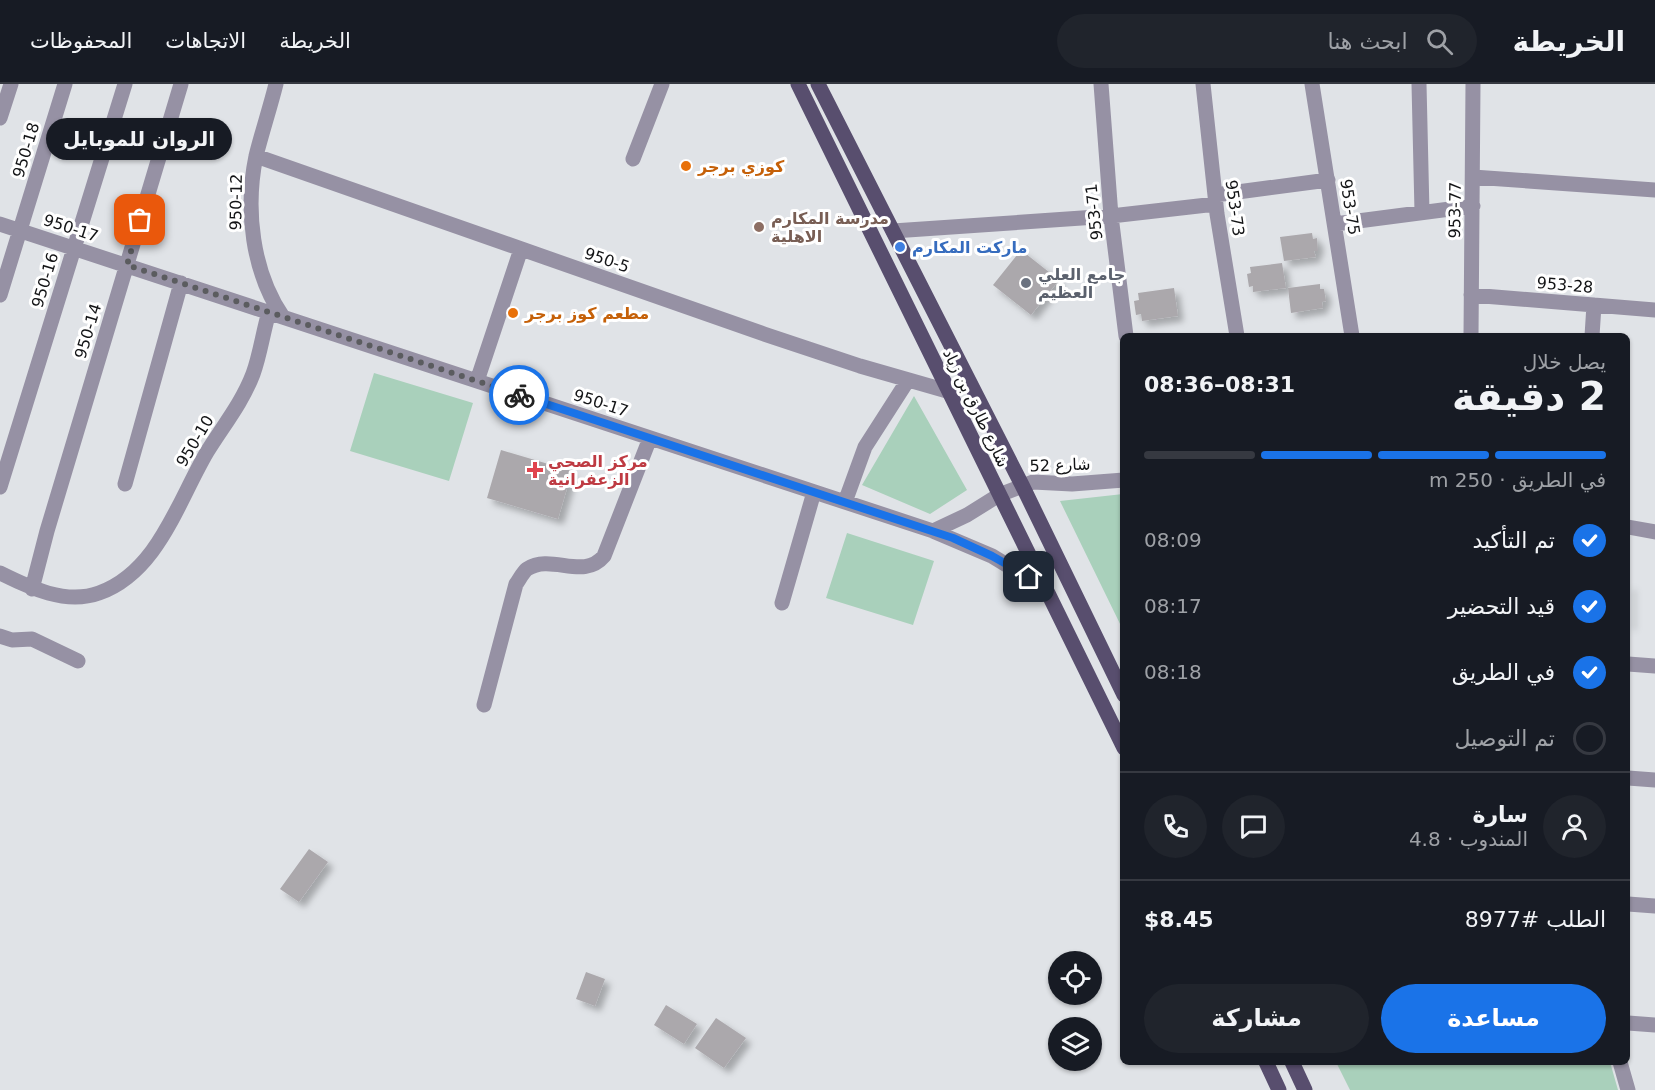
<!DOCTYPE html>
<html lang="ar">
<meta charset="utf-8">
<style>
body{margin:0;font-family:"DejaVu Sans","Noto Naskh Arabic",sans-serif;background:#20242c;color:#f1f3f6;direction:rtl;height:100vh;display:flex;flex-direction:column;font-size:22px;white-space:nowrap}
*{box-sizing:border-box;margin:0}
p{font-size:20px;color:#9ea1a6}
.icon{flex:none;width:33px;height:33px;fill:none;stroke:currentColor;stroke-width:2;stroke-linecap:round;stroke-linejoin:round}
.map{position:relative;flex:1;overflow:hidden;direction:ltr}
.drawer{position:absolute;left:1120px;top:249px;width:510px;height:732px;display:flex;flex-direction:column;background:#171b24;border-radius:9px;box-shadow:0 2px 4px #0004;direction:rtl}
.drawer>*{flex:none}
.controls{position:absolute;left:1048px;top:867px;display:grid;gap:12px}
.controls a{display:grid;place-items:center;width:54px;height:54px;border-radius:50%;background:#171b24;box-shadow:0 2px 4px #0004;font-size:30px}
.pin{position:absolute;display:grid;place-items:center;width:51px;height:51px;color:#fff;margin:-26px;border-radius:12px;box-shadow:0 3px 9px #0006}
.courier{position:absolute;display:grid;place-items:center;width:60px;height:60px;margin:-30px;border:4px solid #1a73e8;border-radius:50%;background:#fff;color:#222;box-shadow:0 2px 8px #0007}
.bubble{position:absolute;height:42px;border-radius:21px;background:#171b24;box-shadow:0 2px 4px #0004;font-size:20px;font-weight:600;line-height:42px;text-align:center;direction:rtl}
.head em{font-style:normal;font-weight:600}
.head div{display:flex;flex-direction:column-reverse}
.head{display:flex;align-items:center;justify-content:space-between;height:102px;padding:0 24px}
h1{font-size:39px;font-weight:600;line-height:45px}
.bar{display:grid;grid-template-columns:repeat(4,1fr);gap:9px 6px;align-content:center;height:72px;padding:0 24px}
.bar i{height:8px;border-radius:4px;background:#363941}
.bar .selected{background:#1a73e8}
.bar p{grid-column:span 4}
.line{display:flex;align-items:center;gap:15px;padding:0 24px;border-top:2px solid #363941}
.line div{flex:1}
.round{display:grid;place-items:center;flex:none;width:63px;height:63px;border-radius:32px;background:#20242c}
ol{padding:0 24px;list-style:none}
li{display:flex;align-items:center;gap:18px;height:66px}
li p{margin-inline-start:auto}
li .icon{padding:6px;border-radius:50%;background:#1a73e8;color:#fff;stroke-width:4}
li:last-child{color:#9ea1a6}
li i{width:33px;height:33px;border:3px solid #363941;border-radius:50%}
.cta{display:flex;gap:12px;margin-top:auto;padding:12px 24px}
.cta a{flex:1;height:69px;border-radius:36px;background:#1a73e8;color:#fff;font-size:24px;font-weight:600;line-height:69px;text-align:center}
.cta a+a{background:#20242c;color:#f1f3f6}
header{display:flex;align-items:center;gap:36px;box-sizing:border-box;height:84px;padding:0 30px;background:#171b24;border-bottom:2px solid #363941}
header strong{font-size:28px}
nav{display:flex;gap:33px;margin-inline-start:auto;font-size:21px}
.search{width:420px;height:54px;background:#20242c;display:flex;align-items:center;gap:15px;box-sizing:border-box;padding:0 21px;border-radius:33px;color:#9ea1a6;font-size:22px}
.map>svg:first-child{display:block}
.green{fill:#a9d0bb}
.building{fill:#aba8ac;filter:url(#shadow)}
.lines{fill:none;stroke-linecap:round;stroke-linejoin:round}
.minor{stroke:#9691a4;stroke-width:15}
.major{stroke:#584e6e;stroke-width:15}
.done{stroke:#5b5c5f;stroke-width:6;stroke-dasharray:0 10.8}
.route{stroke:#1a73e8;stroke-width:8}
.food-dot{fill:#e8710a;stroke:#fff;stroke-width:2}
.education-dot{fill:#8d6e63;stroke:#fff;stroke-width:2}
.shop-dot{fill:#3f7fe0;stroke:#fff;stroke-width:2}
.worship-dot{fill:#6b7280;stroke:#fff;stroke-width:2}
.health-dot{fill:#e0444e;stroke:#fff;stroke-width:2}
.labels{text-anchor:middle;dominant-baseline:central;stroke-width:6;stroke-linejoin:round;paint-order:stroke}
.street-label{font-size:16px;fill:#131416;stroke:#fff}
.food-label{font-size:16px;font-weight:bold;fill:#c56008;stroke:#fff;text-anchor:start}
.education-label{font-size:16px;font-weight:bold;fill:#785e54;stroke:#fff;text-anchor:start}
.shop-label{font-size:16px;font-weight:bold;fill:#366cbe;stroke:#fff;text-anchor:start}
.worship-label{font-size:16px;font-weight:bold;fill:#5b616d;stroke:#fff;text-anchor:start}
.health-label{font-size:16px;font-weight:bold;fill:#be3a42;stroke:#fff;text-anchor:start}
</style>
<header>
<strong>الخريطة</strong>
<div class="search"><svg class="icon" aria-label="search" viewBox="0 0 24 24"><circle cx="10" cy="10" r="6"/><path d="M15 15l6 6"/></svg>ابحث هنا</div>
<nav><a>الخريطة</a><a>الاتجاهات</a><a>المحفوظات</a></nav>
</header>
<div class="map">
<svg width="1655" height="1006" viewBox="0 0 1655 1006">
<defs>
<filter id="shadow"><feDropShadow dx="5.5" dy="5.5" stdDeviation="3" flood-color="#0004"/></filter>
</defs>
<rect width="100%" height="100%" fill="#e0e3e7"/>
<path class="green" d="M374,289L473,319L449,397L350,367Z
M914,312L967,406L930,430L862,401Z
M1123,410H1124L1123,546L1060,417Z
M847,449L934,477L913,541L826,514Z
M1336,978H1610L1618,1006H1350Z"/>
<path class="building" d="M1312,149L1313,155L1317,154L1318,167H1314L1316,173L1284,177L1280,153Z
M1021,166L1059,196L1031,231L993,201Z
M1282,179L1286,204L1253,208V202L1249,203L1247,190L1251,189L1250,183Z
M1320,200V205H1324L1326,217L1322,218L1323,224L1291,229L1288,204Z
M1174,204L1178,232L1142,237L1141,230L1136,231L1134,217L1139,216L1138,209Z
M501,366L572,387L558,435L487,414Z
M1628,500H1630V541H1628Z
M309,765L328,778L299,818L280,805Z
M586,888L605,895L595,922L576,915Z
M666,921L697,940L684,960L654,941Z
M716,934L746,954L724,984L695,964Z"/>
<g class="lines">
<path class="minor" d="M276,0C270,24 262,48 256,72C245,125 252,188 283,233
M1101,0L1111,132L1126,252
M1203,0L1217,130L1237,252
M1312,0L1352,252
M1419,0L1422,128
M0,34L11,0
M256,72L764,250L860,282L947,307
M633,75L662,0
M1473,93L1655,106
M1215,111L1328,96
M0,140L933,447L992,472L1046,505
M1335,140L1473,122
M893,147L1111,132L1216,120
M0,211L65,0
M1471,211L1655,226
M1471,252L1473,0
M1592,252L1594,221
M477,297L521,165
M125,400L181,199
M0,403L125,0
M845,418L865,363L908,296
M1628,443L1655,448
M933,447L967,431L999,411L1033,398L1072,400L1124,396
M0,489C30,504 66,521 99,509C158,488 178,417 207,368C223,342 242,319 253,290C260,271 263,248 269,228
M32,505L47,447L181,0
M782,519L814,408
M0,552L12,556L32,555L78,577
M1628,580L1655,582
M484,621L516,500C519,496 523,488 527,485C552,469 583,497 604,472L650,354
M1628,694L1655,696
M1628,820L1655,822
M1628,939L1655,941
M1620,978L1628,1006"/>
<path class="major" d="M798,0L1124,664
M818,0L1022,401L1124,611
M1266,978L1279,1006
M1292,978L1305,1006"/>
</g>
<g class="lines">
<path class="done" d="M140,136L127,181L519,311"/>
<path class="route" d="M519,311L953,454L992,472L1029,493"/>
</g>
<g class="food-dot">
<circle cx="686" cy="82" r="6"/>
<circle cx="513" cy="229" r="6"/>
</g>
<circle class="education-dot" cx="759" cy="143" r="6"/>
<circle class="shop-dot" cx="900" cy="163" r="6"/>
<circle class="worship-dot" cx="1026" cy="199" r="6"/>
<path class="health-dot" d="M532 377h6v6h6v6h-6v6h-6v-6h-6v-6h6z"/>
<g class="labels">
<g class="street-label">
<text transform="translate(26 66) rotate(-73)">950-18</text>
<text transform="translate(236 118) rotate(-89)">950-12</text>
<text transform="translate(1350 123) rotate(81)">953-75</text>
<text transform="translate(1235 124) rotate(82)">953-73</text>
<text transform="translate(1455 126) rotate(-89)">953-77</text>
<text transform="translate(1094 128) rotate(-96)">953-71</text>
<text transform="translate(71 144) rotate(18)">950-17</text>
<text transform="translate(607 176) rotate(19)">950-5</text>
<text transform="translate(45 196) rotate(-73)">950-16</text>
<text transform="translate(1565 201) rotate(5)">953-28</text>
<text transform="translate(88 247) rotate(-73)">950-14</text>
<text transform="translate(601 319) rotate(18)">950-17</text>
<text transform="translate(976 324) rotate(64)">شارع طارق بن زياد</text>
<text transform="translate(195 357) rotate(-59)">950-10</text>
<text transform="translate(1060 381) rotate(-2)">شارع 52</text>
</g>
<g class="food-label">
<text x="698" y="82">كوزي برجر</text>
<text x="525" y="229">مطعم كوز برجر</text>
</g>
<g class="education-label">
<text x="771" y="134">مدرسة المكارم<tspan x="771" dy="18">الاهلية</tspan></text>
</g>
<g class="shop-label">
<text x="912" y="163">ماركت المكارم</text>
</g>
<g class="worship-label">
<text x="1038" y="190">جامع العلي<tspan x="1038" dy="18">العظيم</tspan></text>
</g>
<g class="health-label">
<text x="548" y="377">مركز الصحي<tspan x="548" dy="18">الزعفرانية</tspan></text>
</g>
</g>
</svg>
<div class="controls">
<a><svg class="icon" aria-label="locate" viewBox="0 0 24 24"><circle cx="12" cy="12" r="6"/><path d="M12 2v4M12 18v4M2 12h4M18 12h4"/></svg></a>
<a><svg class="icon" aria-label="layers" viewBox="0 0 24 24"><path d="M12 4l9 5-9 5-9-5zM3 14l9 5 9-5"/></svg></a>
</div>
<div class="pin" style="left:140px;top:136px;background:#ea580c"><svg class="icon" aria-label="bag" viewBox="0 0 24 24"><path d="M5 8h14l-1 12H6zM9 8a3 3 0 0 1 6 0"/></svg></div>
<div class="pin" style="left:1029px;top:493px;background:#1f2937"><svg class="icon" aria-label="home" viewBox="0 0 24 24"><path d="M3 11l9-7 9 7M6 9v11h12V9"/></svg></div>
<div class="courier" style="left:519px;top:311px"><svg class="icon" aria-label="bike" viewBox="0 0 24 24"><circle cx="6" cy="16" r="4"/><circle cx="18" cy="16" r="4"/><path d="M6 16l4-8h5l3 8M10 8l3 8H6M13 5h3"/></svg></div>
<div class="bubble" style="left:46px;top:34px;width:186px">الروان للموبايل</div>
<section class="drawer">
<div class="head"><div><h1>2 دقيقة</h1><p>يصل خلال</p></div><em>08:31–08:36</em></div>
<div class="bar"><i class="selected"></i><i class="selected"></i><i class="selected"></i><i></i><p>في الطريق · 250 m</p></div>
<ol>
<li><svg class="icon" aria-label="check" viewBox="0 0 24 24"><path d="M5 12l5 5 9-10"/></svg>تم التأكيد<p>08:09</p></li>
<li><svg class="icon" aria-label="check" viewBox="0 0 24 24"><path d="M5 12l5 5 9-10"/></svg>قيد التحضير<p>08:17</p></li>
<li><svg class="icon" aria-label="check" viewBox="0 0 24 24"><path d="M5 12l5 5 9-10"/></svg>في الطريق<p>08:18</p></li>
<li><i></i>تم التوصيل</li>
</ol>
<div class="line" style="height:108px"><a class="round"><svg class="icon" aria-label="person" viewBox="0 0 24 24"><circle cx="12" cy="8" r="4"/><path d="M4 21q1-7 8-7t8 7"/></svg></a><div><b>سارة</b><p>المندوب · 4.8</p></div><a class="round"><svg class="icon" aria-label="chat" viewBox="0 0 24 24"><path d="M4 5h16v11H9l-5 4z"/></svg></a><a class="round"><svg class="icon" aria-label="phone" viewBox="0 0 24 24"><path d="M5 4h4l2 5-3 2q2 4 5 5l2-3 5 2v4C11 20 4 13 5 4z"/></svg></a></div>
<div class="line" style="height:78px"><div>الطلب #8977</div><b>$8.45</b></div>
<div class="cta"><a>مساعدة</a><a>مشاركة</a></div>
</section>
</div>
